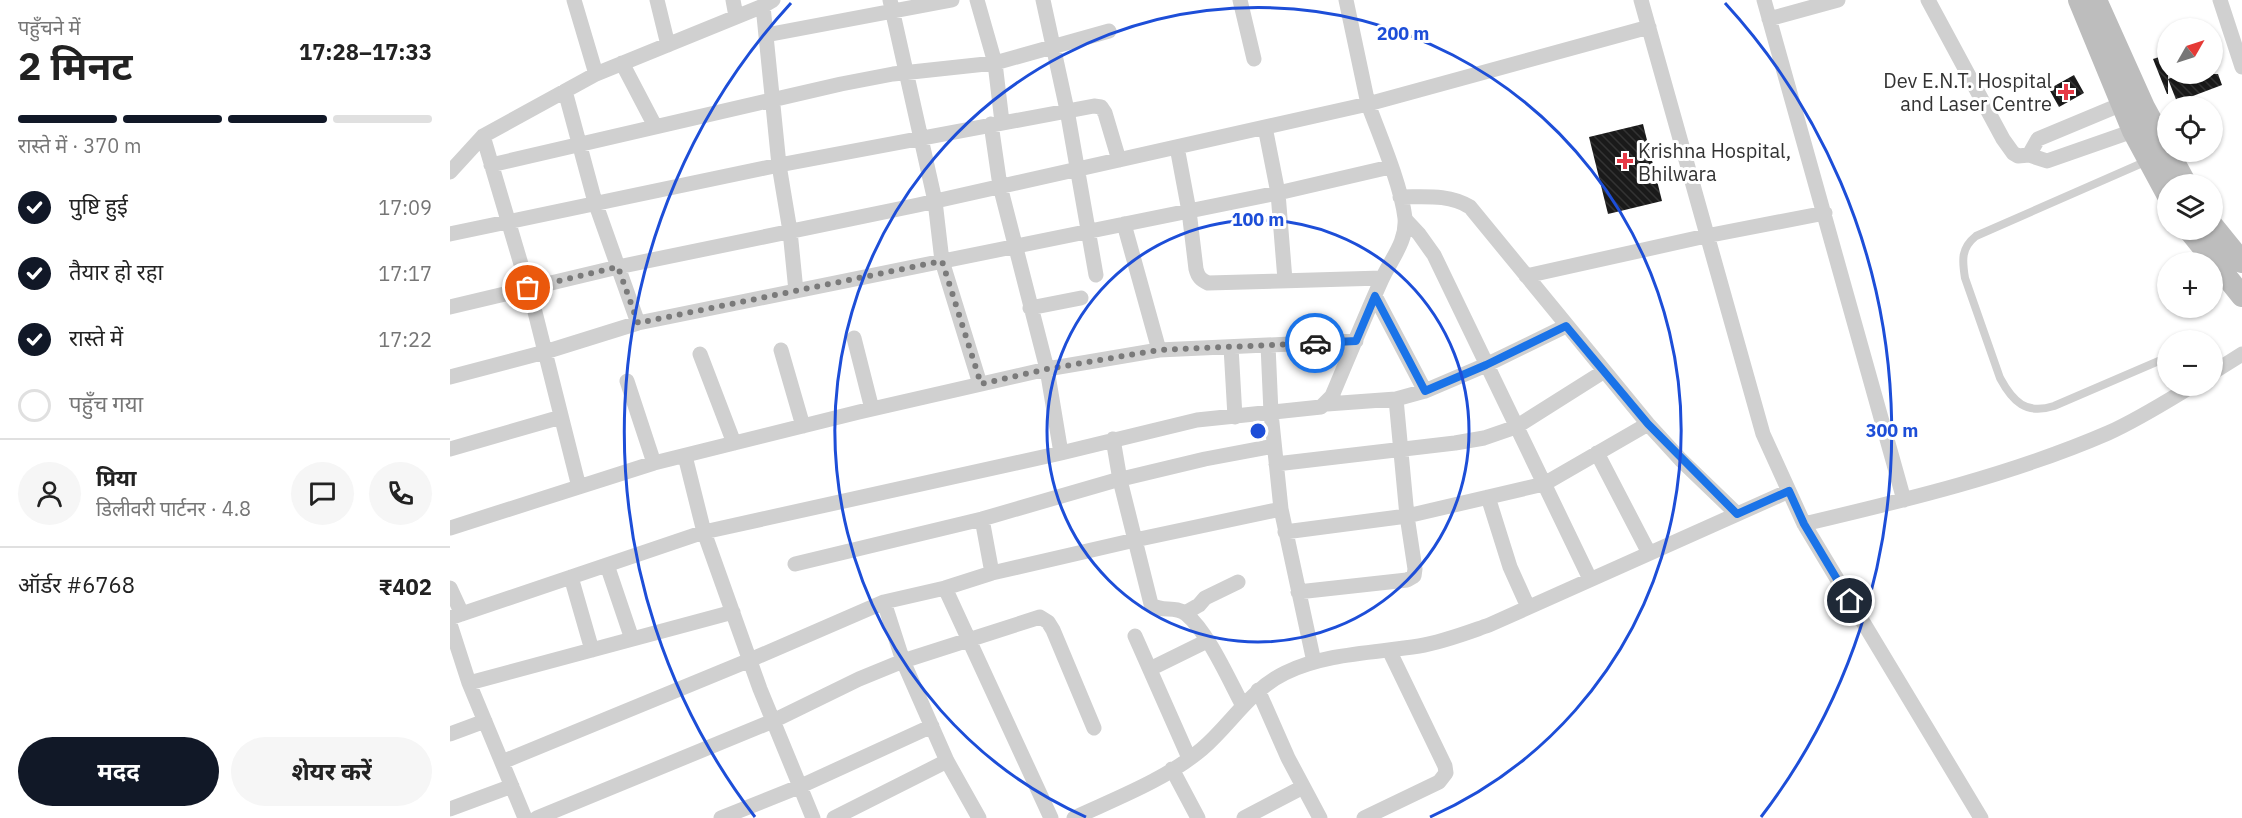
<!DOCTYPE html>
<html lang="hi">
<meta charset="utf-8">
<style>
body{margin:0;font-family:"IBM Plex Sans","Noto Sans Devanagari",sans-serif;background:#f6f6f6;color:#222;height:100vh;display:flex;flex-direction:column;font-size:22px;white-space:nowrap}
*{box-sizing:border-box;margin:0}
p{font-size:20px;color:#767676}
.icon{flex:none;width:33px;height:33px;fill:none;stroke:currentColor;stroke-width:2;stroke-linecap:round;stroke-linejoin:round}
.map{position:relative;flex:1;overflow:hidden}
.sheet{display:flex;flex-direction:column;background:#fff;width:450px}
.sheet>*{flex:none}
.needle{width:39px;rotate:51deg}
.buttons{position:absolute;left:1707px;top:18px;display:grid;gap:12px}
.buttons a{display:grid;place-items:center;width:66px;height:66px;border-radius:50%;background:#fff;box-shadow:0 2px 4px #0004;font-size:30px}
.pin{position:absolute;display:grid;place-items:center;width:51px;height:51px;color:#fff;margin:-26px;border:3px solid #fff;border-radius:50%;box-shadow:0 2px 6px #0007}
.courier{position:absolute;display:grid;place-items:center;width:60px;height:60px;margin:-30px;border:4px solid #1a73e8;border-radius:50%;background:#fff;color:#222;box-shadow:0 2px 8px #0007}
.overview em{font-style:normal;font-weight:700}
.overview div{display:flex;flex-direction:column-reverse}
.overview{display:flex;align-items:center;justify-content:space-between;height:102px;padding:0 18px}
h1{font-size:39px;font-weight:700;line-height:45px}
.bar{display:grid;grid-template-columns:repeat(4,1fr);gap:9px 6px;align-content:center;height:72px;padding:0 18px}
.bar i{height:8px;border-radius:4px;background:#e0e0e0}
.bar .current{background:#111827}
.bar p{grid-column:span 4}
.line{display:flex;align-items:center;gap:15px;padding:0 18px;border-top:2px solid #e0e0e0}
.line div{flex:1}
.round{display:grid;place-items:center;flex:none;width:63px;height:63px;border-radius:32px;background:#f6f6f6}
ol{padding:0 18px;list-style:none}
li{display:flex;align-items:center;gap:18px;height:66px}
li p{margin-inline-start:auto}
li .icon{padding:6px;border-radius:50%;background:#111827;color:#fff;stroke-width:4}
li:last-child{color:#767676}
li i{width:33px;height:33px;border:3px solid #e0e0e0;border-radius:50%}
.primary-button{display:flex;gap:12px;margin-top:auto;padding:12px 18px}
.primary-button a{flex:1;height:69px;border-radius:36px;background:#111827;color:#fff;font-size:24px;font-weight:700;line-height:69px;text-align:center}
.primary-button a+a{background:#f6f6f6;color:#222}
main{display:flex;flex:1;min-height:0}
.map>svg:first-child{display:block}
.building{fill:url(#building-back-hatch)}
.lines{fill:none;stroke-linecap:round;stroke-linejoin:round}
.service{stroke:#d0d0d0;stroke-width:8}
.minor{stroke:#d0d0d0;stroke-width:15}
.secondary{stroke:#bdbdbd;stroke-width:22}
.done{stroke:#7a7a7a;stroke-width:6;stroke-dasharray:0 10.8}
.route{stroke:#1a73e8;stroke-width:8}
.ring{fill:none;stroke:#1d4ed8;stroke-width:3}
.poi-dot{fill:#e63946;stroke:#fff;stroke-width:2}
.labels{text-anchor:middle;dominant-baseline:central;stroke-width:6;stroke-linejoin:round;paint-order:stroke}
.poi-label{font-size:20px;fill:#333;stroke:#fff;text-anchor:end}
.centre{fill:#1d4ed8;stroke:#fff;stroke-width:3}
.ring-label{font-size:18px;text-anchor:middle;font-weight:bold;fill:#1d4ed8;stroke:#fff;stroke-width:6;stroke-linejoin:round;paint-order:stroke}
</style>
<main>
<section class="sheet">
<div class="overview"><div><h1>2 मिनट</h1><p>पहुँचने में</p></div><em>17:28–17:33</em></div>
<div class="bar"><i class="current"></i><i class="current"></i><i class="current"></i><i></i><p>रास्ते में · 370 m</p></div>
<ol>
<li><svg class="icon" aria-label="check" viewBox="0 0 24 24"><path d="M5 12l5 5 9-10"/></svg>पुष्टि हुई<p>17:09</p></li>
<li><svg class="icon" aria-label="check" viewBox="0 0 24 24"><path d="M5 12l5 5 9-10"/></svg>तैयार हो रहा<p>17:17</p></li>
<li><svg class="icon" aria-label="check" viewBox="0 0 24 24"><path d="M5 12l5 5 9-10"/></svg>रास्ते में<p>17:22</p></li>
<li><i></i>पहुँच गया</li>
</ol>
<div class="line" style="height:108px"><a class="round"><svg class="icon" aria-label="person" viewBox="0 0 24 24"><circle cx="12" cy="8" r="4"/><path d="M4 21q1-7 8-7t8 7"/></svg></a><div><b>प्रिया</b><p>डिलीवरी पार्टनर · 4.8</p></div><a class="round"><svg class="icon" aria-label="chat" viewBox="0 0 24 24"><path d="M4 5h16v11H9l-5 4z"/></svg></a><a class="round"><svg class="icon" aria-label="phone" viewBox="0 0 24 24"><path d="M5 4h4l2 5-3 2q2 4 5 5l2-3 5 2v4C11 20 4 13 5 4z"/></svg></a></div>
<div class="line" style="height:78px"><div>ऑर्डर #6768</div><b>₹402</b></div>
<div class="primary-button"><a>मदद</a><a>शेयर करें</a></div>
</section>
<div class="map">
<svg width="1792" height="818" viewBox="0 0 1792 818">
<defs>
<pattern id="building-back-hatch" width="6" height="6" patternUnits="userSpaceOnUse" patternTransform="scale(1.5)"><rect width="6" height="6" fill="#1a1a1a"/><path d="M-1 5l2 2M0 0l6 6M5-1l2 2" fill="none" stroke="#333"/></pattern>
</defs>
<rect width="100%" height="100%" fill="#fff"/>
<path class="building" d="M1718,54V94H1717L1703,59Z
M1732,74H1768L1772,85L1727,102L1718,79Z
M1624,75L1634,93L1609,107L1599,89Z
M1193,124L1212,201L1158,214L1139,137Z"/>
<g class="lines">
<path class="service" d="M1697,161L1526,236C1511,248 1512,260 1515,278L1550,378C1563,402 1576,415 1604,406L1718,357"/>
<path class="minor" d="M124,0L146,74
M207,0L218,45
M283,0L286,16
M440,0L485,201L492,261L530,384
M527,0L545,63L552,122
M593,0L617,110L646,275
M790,0L804,59
M896,0L918,104L1199,27
M1191,0L1313,434L1354,524L1531,818
M1314,0L1454,500
M1478,0L1553,139L1563,153L1568,156L1579,155L1597,161L1683,131
M1770,0L1792,67
M313,6L329,165L340,231L346,291
M1319,19L1388,0
M316,35L502,0
M172,63L205,126
M115,91L145,202L188,323
M541,124L550,186L597,369L611,453
M815,127L828,193L835,280
M33,136L84,308L129,487
M727,147L739,211L746,269C748,277 751,280 758,283L932,278
M1579,155L1588,139L1672,104
M41,165L391,84L443,74L545,63L659,31
M0,172L33,136L146,74L313,6L323,0
M950,197C975,197 999,194 1020,207L1198,424L1231,460L1287,514
M955,219L969,234L984,255L1140,579
M674,224L709,350
M0,234L329,165L644,106L651,107L655,113L669,160
M1076,276L1256,236L1375,213
M925,296L975,391
M0,307L168,267L468,205L918,104C930,136 951,185 955,218C957,243 940,260 931,281C914,319 898,358 882,396L871,407L747,420L611,453L254,532L0,618
M580,308L631,298
M404,338L422,409
M818,345L821,413L831,509L864,662
M781,347L785,417
M331,350L353,426
M250,354L284,443
M1762,373L1792,354
M0,377L95,352L188,323L828,193L940,167
M177,381L204,463
M877,404L946,399L975,391L1036,365L1116,326
M663,439L670,480L701,604C711,613 725,605 736,614C758,632 779,680 793,706
M0,449L111,417
M1147,453L1199,553
M235,456L254,532L310,689L363,818
M826,464L1005,443L1034,438L1066,427L1153,372
M1038,497L1060,567L1078,607
M532,519L542,573
M1354,524C1456,500 1561,475 1658,433C1687,420 1714,403 1742,386
M0,528L204,463L409,412L597,369L709,350L906,341
M835,532L957,516L1094,484L1198,424
M345,564L532,519L663,481L755,459L824,446
M157,565L182,639
M121,577L142,650
M0,588L12,614
M495,588L601,818
M848,592L957,580L964,576L965,569L957,516L946,399
M434,602L453,661L497,761L529,818
M735,613L749,605L755,598L788,582
M0,624L19,683L75,818
M685,636L739,758
M700,669L757,641
M19,683L283,612
M808,690L838,758L870,818
M0,734L35,721
M52,762L300,660L434,602L495,588L542,573L685,540L831,509
M722,769L748,818
M0,809L62,786
M87,818L323,721L409,679L453,661L590,617L598,622L603,630L644,728
M271,818L351,786L482,726
M384,818L497,761
M624,818C667,798 715,780 752,749C781,724 800,690 835,673C876,653 925,653 969,646C993,642 1016,633 1039,625L1339,491
M794,818L853,787
M914,818L989,782L996,773L995,766L939,650"/>
<path class="secondary" d="M1629,0L1683,131L1718,196
M1646,0L1694,107L1736,184
M1762,225L1792,262
M1739,230L1792,296"/>
</g>
<g class="lines">
<path class="done" d="M78,288L168,267L188,323L492,261L531,384L597,369L709,350L865,343"/>
<path class="route" d="M865,343L906,341L925,296L975,391L1036,365L1116,326L1198,424L1287,514L1339,491L1354,524L1400,601"/>
</g>
<g class="ring">
<circle cx="808" cy="431" r="211"/>
<path d="M636 817A423 423 0 1 1 980 817"/>
<path d="M305 817A634 634 0 0 1 341 3M1275 3A634 634 0 0 1 1311 817"/>
</g>
<g class="poi-dot">
<path d="M1613 83h6v6h6v6h-6v6h-6v-6h-6v-6h6z"/>
<path d="M1172 152h6v6h6v6h-6v6h-6v-6h-6v-6h6z"/>
</g>
<g class="labels">
<g class="poi-label">
<text x="1602" y="80">Dev E.N.T. Hospital<tspan x="1602" dy="23">and Laser Centre</tspan></text>
<text x="1188" y="150" text-anchor="start">Krishna Hospital,<tspan x="1188" dy="23">Bhilwara</tspan></text>
</g>
</g>
<circle cx="808" cy="431" r="9" class="centre"/>
<g class="ring-label">
<text x="953" y="40">200 m</text>
<text x="808" y="226">100 m</text>
<text x="1442" y="437">300 m</text>
</g>
</svg>
<div class="buttons">
<a><svg class="needle" viewBox="-14 -14 28 28"><path d="M0-13l5 13h-10z" fill="#e53935"/><path d="M0 13l5-13h-10z" fill="#767676"/></svg></a>
<a><svg class="icon" aria-label="locate" viewBox="0 0 24 24"><circle cx="12" cy="12" r="6"/><path d="M12 2v4M12 18v4M2 12h4M18 12h4"/></svg></a>
<a><svg class="icon" aria-label="layers" viewBox="0 0 24 24"><path d="M12 4l9 5-9 5-9-5zM3 14l9 5 9-5"/></svg></a>
<a>+</a>
<a>−</a>
</div>
<div class="pin" style="left:78px;top:288px;background:#ea580c"><svg class="icon" aria-label="bag" viewBox="0 0 24 24"><path d="M5 8h14l-1 12H6zM9 8a3 3 0 0 1 6 0"/></svg></div>
<div class="pin" style="left:1400px;top:601px;background:#1f2937"><svg class="icon" aria-label="home" viewBox="0 0 24 24"><path d="M3 11l9-7 9 7M6 9v11h12V9"/></svg></div>
<div class="courier" style="left:865px;top:343px"><svg class="icon" aria-label="car" viewBox="0 0 24 24"><path d="M5 17H2v-5l4-1 3-4h7l3 4 3 1v5h-3M9 17h6M6 11h13"/><circle cx="7" cy="17" r="2"/><circle cx="17" cy="17" r="2"/></svg></div>
</div>
</main>
